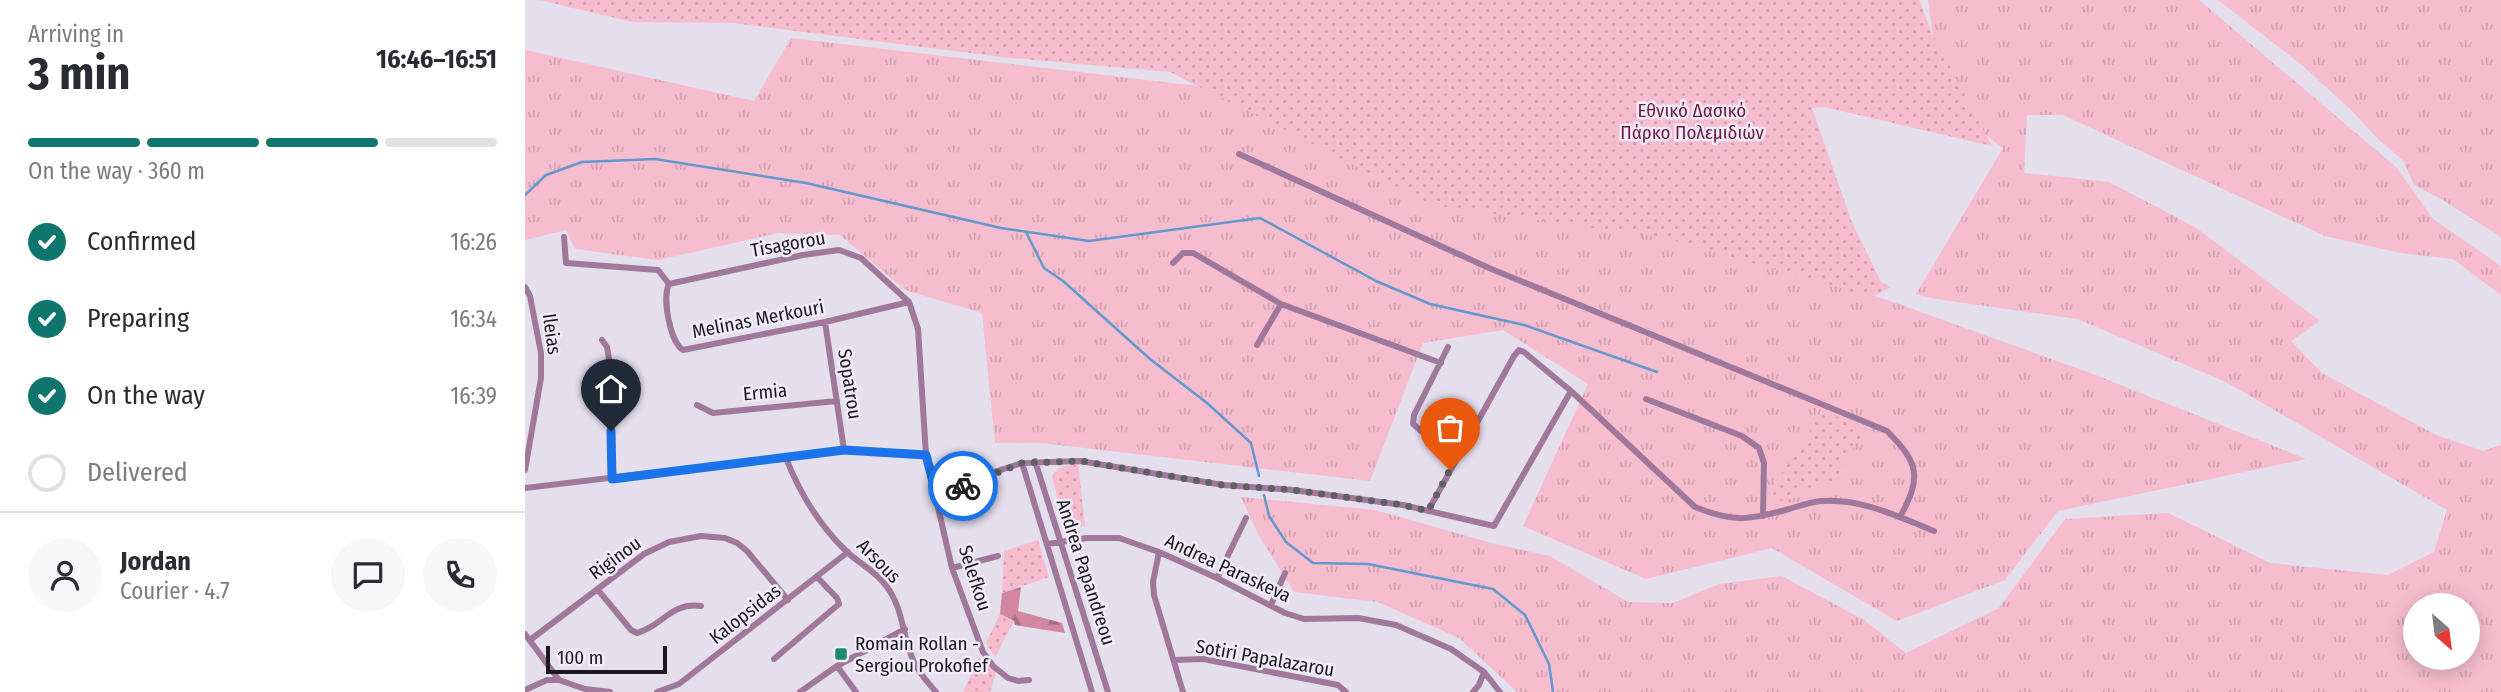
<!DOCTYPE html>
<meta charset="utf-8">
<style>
body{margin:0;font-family:"Fira Sans Condensed",sans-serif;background:#f7f7f7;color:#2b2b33;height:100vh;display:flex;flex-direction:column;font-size:26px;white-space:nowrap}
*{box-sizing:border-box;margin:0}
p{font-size:23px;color:#7c7c81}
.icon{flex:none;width:38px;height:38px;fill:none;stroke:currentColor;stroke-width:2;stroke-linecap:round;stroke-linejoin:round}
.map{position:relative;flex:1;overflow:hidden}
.details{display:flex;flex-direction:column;background:#fff;width:525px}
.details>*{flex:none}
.needle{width:46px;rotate:152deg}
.fabs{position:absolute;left:1878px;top:593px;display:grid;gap:14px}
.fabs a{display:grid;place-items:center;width:77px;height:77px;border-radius:50%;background:#fff;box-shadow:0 4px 18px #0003;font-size:35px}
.scale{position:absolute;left:21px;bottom:18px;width:121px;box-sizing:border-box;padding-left:7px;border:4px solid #1b191e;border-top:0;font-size:19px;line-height:24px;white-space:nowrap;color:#1b191e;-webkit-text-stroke:5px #f1ebfa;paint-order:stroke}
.pin{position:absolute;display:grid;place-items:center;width:60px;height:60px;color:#fff;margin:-72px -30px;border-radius:50% 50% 50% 0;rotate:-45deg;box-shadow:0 0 7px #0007}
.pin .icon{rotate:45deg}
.courier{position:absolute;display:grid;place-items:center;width:70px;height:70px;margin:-35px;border:5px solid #1a73e8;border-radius:50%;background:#fff;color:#222;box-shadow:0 2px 9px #0007}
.overview em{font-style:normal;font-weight:700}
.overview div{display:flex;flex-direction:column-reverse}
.overview{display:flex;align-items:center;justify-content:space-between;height:119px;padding:0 28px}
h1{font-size:46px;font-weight:700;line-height:52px}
.bar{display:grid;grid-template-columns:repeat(4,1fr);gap:10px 7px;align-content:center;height:84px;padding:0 28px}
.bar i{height:9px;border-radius:5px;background:#e1e1e2}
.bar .current{background:#0f766e}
.bar p{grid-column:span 4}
.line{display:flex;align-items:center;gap:18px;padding:0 28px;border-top:2px solid #e1e1e2}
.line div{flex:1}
.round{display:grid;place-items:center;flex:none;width:74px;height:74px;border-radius:37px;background:#f7f7f7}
ol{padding:0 28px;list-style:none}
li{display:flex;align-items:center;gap:21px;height:77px}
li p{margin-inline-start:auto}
li .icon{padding:7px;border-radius:50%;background:#0f766e;color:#fff;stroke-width:4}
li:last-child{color:#7c7c81}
li i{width:38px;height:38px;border:4px solid #e1e1e2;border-radius:50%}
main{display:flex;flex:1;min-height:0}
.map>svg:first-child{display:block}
.grass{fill:url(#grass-tufts);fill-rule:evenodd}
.forest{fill:url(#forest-firs)}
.park{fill:url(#park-dots)}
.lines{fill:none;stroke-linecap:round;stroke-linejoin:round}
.stream{stroke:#6298cc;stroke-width:2.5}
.street{stroke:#a0789b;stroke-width:6}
.done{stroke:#615e66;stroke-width:7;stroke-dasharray:0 12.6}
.route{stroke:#1a73e8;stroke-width:9}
.poi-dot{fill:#198a6a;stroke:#f1ebfa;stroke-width:2.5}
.labels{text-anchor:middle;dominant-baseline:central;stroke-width:5;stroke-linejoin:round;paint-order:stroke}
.park-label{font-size:19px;fill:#721942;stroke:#f1ebfa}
.street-label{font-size:19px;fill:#1b191e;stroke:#f1ebfa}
.poi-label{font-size:19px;fill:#1b191e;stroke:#f1ebfa;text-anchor:start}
</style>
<main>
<section class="details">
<div class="overview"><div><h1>3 min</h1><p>Arriving in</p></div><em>16:46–16:51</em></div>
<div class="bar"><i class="current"></i><i class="current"></i><i class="current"></i><i></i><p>On the way · 360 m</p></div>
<ol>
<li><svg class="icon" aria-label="check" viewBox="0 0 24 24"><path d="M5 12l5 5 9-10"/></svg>Confirmed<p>16:26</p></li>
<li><svg class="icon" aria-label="check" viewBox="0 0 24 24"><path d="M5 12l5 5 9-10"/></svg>Preparing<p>16:34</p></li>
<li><svg class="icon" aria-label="check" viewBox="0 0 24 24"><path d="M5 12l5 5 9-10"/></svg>On the way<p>16:39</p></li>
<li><i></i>Delivered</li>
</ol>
<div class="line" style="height:126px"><a class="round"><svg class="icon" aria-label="person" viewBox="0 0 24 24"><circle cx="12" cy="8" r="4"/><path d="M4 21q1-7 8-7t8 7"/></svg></a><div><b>Jordan</b><p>Courier · 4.7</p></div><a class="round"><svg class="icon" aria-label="chat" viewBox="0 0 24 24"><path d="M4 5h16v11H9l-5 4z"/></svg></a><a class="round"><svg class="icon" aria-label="phone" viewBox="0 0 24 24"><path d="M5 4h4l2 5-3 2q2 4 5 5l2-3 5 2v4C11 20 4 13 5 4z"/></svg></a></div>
</section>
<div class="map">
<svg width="1976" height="692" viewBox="0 0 1976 692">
<defs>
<pattern id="grass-tufts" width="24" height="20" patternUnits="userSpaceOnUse" patternTransform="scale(1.75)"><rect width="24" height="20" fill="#f6bdcf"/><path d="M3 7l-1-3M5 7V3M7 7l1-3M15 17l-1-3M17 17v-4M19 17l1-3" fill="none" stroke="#d2a2b1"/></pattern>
<pattern id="forest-firs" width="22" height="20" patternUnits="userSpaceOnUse" patternTransform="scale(1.75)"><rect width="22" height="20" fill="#d287a1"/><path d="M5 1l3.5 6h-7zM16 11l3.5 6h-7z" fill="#aa6e83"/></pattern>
<pattern id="park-dots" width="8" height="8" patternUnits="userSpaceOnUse" patternTransform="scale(1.75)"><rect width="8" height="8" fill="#f6bdcf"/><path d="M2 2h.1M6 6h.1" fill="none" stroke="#d2a2b1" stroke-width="1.8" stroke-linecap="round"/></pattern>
</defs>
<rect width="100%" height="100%" fill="#e4deed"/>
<path class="grass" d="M1403,0H1674L1872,168L1908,219L1976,266V295L1928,259L1876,253L1800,236L1538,115H1502L1499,173L1584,182L1670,227L1795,321L1766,341L1797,373L1911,435L1958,451L1976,445V692H992L934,638L853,602L769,592L733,534L716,497L850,510L970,544L1025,556L1103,602L1148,603L1194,584L1257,576L1339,620L1381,653L1474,608L1540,519L1643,513L1745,563L1863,575L1909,552L1922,510L1701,382L1552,319L1411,299L1391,294L1478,148L1439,119L1412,66ZM1890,606H1942V658H1890Z
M1693,0H1976V237L1916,199L1889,185L1878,160L1854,140L1826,110L1778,66Z
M266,38L698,89L893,141L1368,302L1568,374L1781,459L1533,511L1480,580L1372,621L1247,548L1121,579L998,526L1063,384L978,330L898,343L845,481L516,443H470L457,313L380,290L315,235L254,233L133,260L50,249L41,230L0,240V50L229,101Z"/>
<path class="forest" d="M496,587L493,611L537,623L540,633L490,625L489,621L475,614L477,593Z"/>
<path class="park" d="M15,0H1394L1407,33L1467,146L1299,107L1287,108L1326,220L1356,282L1366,287L1347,297L1140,238L908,205L645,72L477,57L208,23L107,22Z
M1298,411L1340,429L1305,488L1299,485L1276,490L1272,497C1260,500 1251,505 1243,494Z
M553,464L560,526L549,528L539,523L527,476C534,466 541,465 553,464Z
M513,540L524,577L477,593L479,551Z
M475,614L489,621L470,657L461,643Z
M454,657L471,672L465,692H438Z"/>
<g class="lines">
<path class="stream" d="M0,195L21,175L57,162L130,159L281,183L476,228L564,241L735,218L851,281L905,304L999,325L1132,372
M501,232L519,268L538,281L625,359L682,403L726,443L734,476
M739,495L744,516L761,542L788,563L843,564L968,589L1000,615L1024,664L1028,692"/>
<path class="street" d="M714,154L964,268L1362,431C1394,463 1397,477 1375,517
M39,237L41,263L133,270L144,284
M648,263L658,253H668L756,304L916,363
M144,284L278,255L314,250L336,258L384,302L393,329L401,455L427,568L458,652L468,666L483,678L493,681L504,680
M144,284C137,298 145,342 158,350L300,322L384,302
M0,287L5,296L16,353V378L0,470
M300,322L319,450
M77,340L82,347L84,359L87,479
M732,345L756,304
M923,347L889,415L888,424L896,431L936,450
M1121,399L1217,436L1234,448L1239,463L1238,516
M172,405L188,413L312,401
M261,458C275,494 295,526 322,552C335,564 352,572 362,587C379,610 377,637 389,662C394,673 403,683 411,692
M510,461L583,692
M497,463L567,692
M0,488L319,450L401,455
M412,497L466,473L497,463L555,461L698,485L768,490L878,505L969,526L1046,391
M903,511L989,356L994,350L999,352L1046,391L1170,507C1209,523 1225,520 1264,509C1274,506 1285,502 1296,501C1336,498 1372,516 1409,531
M522,544L562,538H594L634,552L692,578L760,613L779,619L833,618L871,625L926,649L959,672L975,692
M634,552L628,582L629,595L658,692
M427,568L473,556
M692,578L721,518
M73,590L106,630L112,633C138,626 145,602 176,606
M746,605L760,573
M0,634L34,680L60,689L85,692
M5,640L119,554L144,542L176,536L200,538L212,543L222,551L263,600
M249,659L314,604L312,598L292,577
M650,660L678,659L813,685L821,692
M312,666L331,692
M0,690L22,680H34
M132,692L154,684L323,552
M275,692L312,666L380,629
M948,692L954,685L959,672"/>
</g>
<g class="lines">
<path class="done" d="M438,486L497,463L556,461L698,485L768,490L878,505L903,511L925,470"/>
<path class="route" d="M86,431L87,479L319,450L401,455L412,497L438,486"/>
</g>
<rect class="poi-dot" x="309" y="647" width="14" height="14" rx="3.5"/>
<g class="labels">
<g class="park-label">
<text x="1167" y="110">Εθνικό Δασικό<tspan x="1167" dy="22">Πάρκο Πολεμιδιών</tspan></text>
</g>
<g class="street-label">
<text transform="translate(263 244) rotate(-10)">Tisagorou</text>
<text transform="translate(233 319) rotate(-11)">Melinas Merkouri</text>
<text transform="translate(27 334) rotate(82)">Ileias</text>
<text transform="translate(325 384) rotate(81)">Sopatrou</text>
<text transform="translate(240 392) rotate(-5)">Ermia</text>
<text transform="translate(90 558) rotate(-36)">Riginou</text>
<text transform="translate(354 561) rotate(45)">Arsous</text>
<text transform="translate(703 568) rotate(25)">Andrea Paraskeva</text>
<text transform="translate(561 572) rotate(72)">Andrea Papandreou</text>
<text transform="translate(450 578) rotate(72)">Selefkou</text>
<text transform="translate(220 614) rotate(-38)">Kalopsidas</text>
<text transform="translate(740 658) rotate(10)">Sotiri Papalazarou</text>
</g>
<g class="poi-label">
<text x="330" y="643">Romain Rollan -<tspan x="330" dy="22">Sergiou Prokofief</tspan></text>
</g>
</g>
</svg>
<div class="fabs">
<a><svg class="needle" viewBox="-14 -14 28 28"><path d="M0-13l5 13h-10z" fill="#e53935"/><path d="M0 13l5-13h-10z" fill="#7c7c81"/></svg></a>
</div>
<div class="scale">100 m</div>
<div class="pin" style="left:925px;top:470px;background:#ea580c"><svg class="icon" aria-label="bag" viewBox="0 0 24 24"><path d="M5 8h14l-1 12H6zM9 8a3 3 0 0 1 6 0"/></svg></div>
<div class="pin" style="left:86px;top:431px;background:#1f2937"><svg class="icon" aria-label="home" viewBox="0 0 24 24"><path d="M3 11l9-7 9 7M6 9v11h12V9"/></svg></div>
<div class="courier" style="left:438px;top:486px"><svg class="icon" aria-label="bike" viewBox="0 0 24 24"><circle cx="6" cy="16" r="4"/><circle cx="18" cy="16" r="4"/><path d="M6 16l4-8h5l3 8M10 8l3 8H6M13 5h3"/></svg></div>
</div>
</main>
